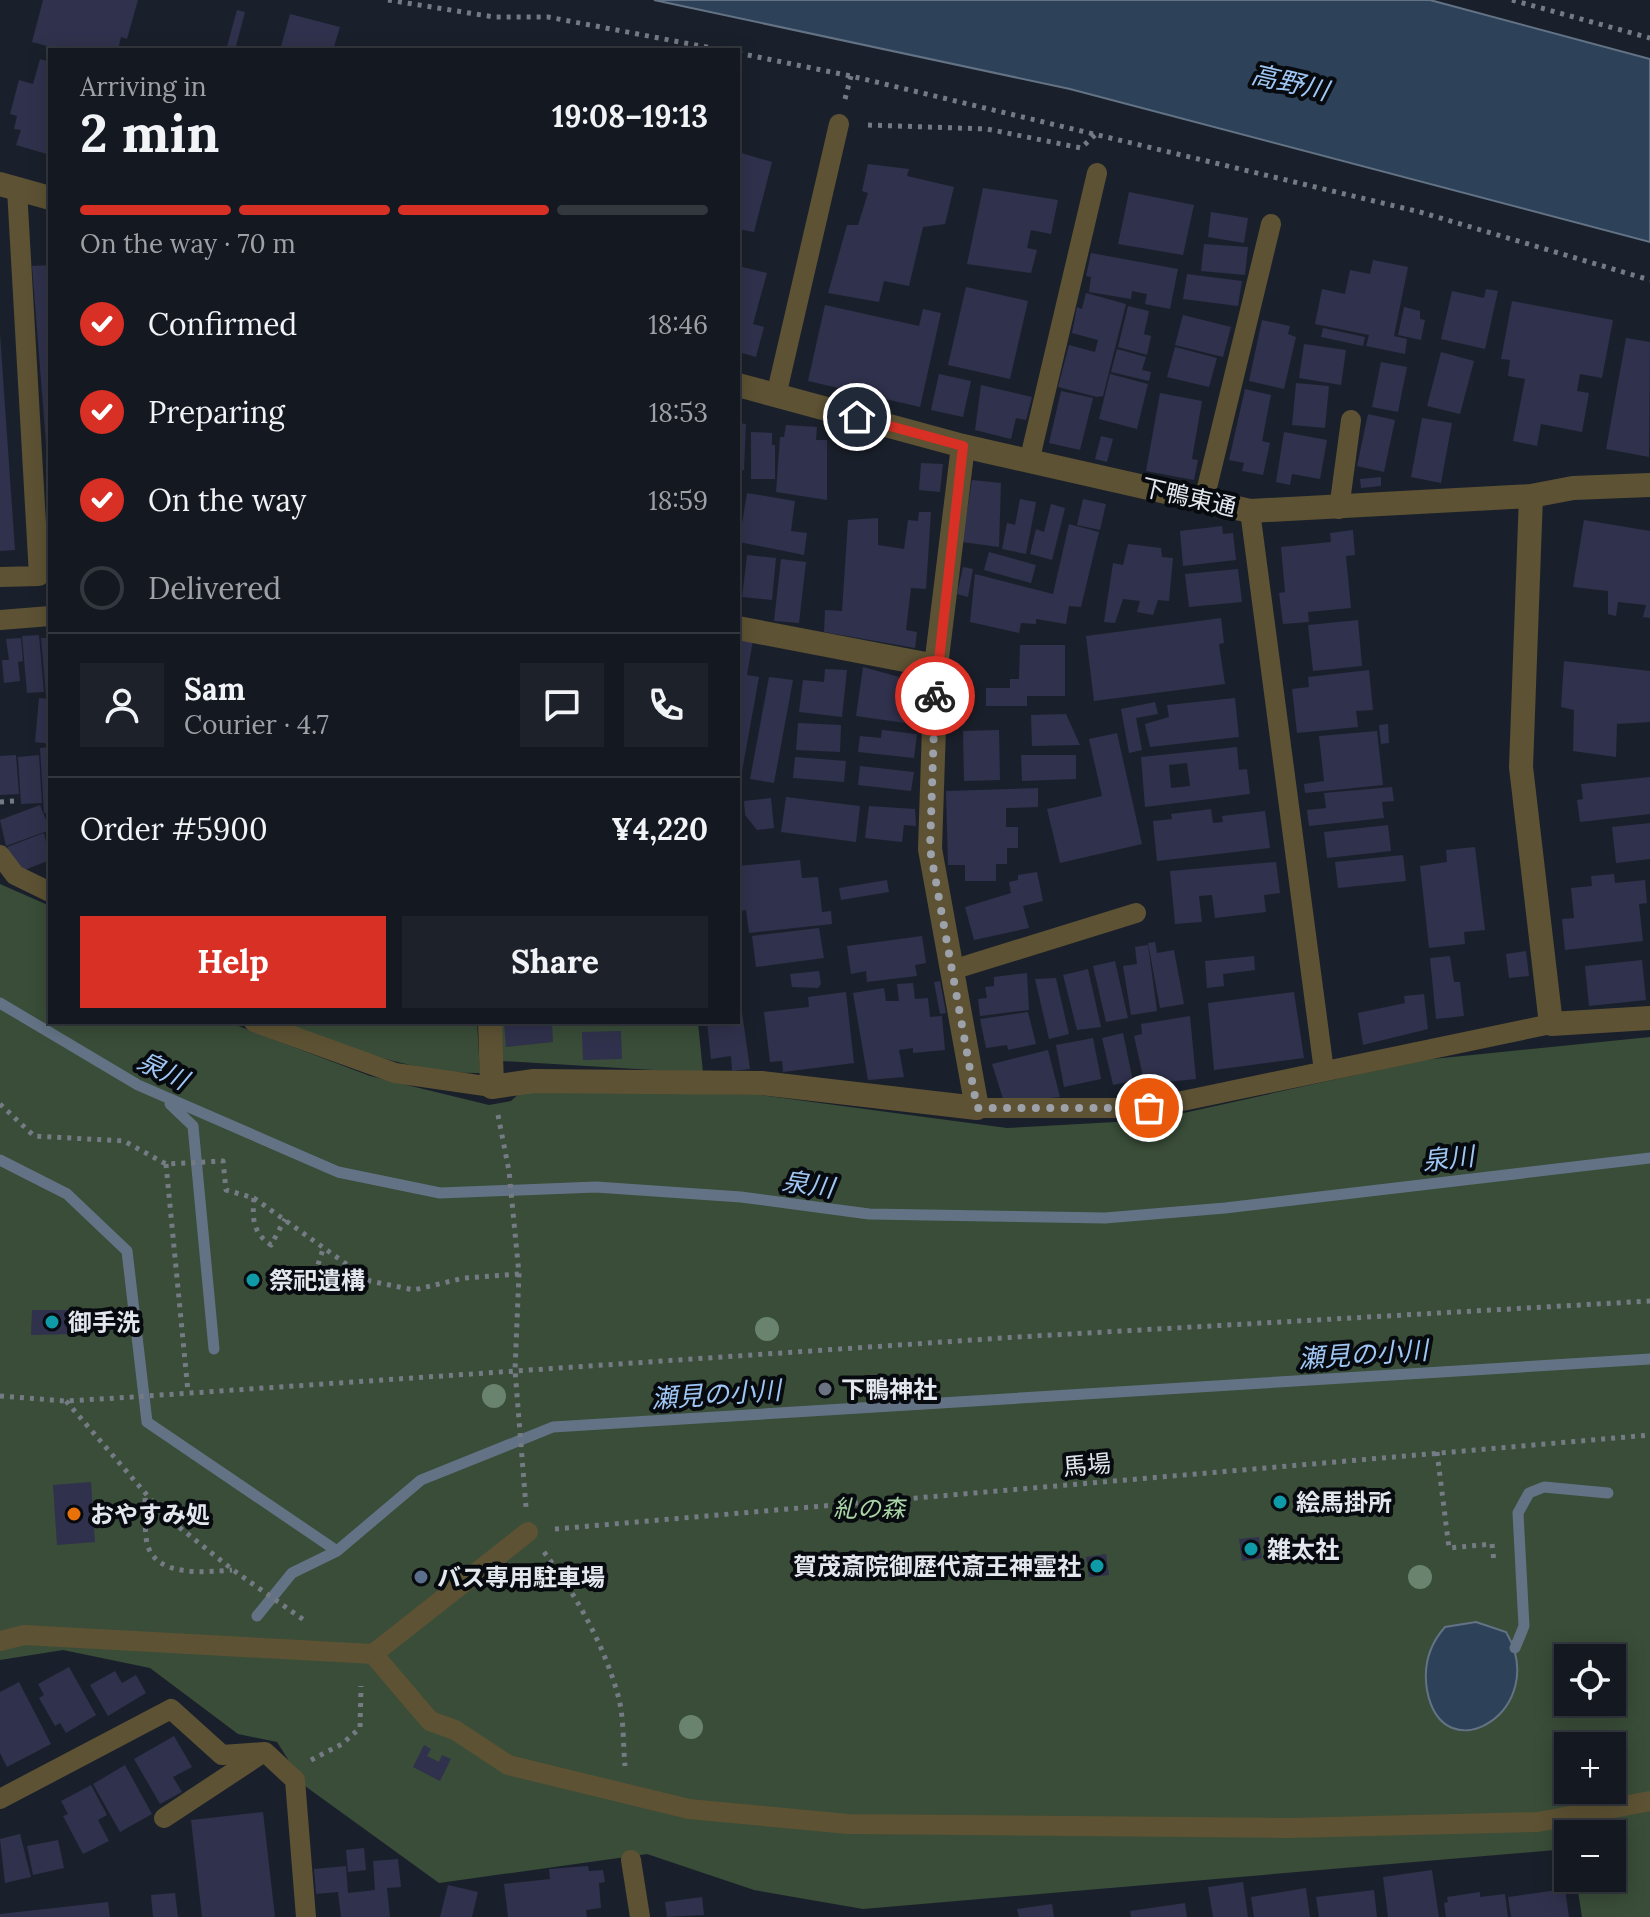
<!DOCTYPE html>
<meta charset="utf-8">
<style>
body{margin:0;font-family:Lora,"Noto Sans JP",serif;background:#1d2129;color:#f1f3f6;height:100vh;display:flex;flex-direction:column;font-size:30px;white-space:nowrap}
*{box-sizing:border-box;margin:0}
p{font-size:26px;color:#9da0a5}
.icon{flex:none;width:44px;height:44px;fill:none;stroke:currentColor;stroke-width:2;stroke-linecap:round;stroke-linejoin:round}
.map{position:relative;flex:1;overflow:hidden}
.sheet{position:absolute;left:48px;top:48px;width:692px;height:976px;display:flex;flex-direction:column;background:#141820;border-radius:0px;box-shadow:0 4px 20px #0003,0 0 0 2px #33373e}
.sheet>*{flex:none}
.fabs{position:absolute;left:1554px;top:1644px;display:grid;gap:16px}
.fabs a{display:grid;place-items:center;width:72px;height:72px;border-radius:0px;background:#141820;box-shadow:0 4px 20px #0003,0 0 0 2px #33373e;font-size:40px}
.pin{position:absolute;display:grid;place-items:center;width:68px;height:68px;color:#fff;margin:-34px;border:4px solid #fff;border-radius:50%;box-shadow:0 2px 8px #0007}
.courier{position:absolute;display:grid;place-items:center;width:80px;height:80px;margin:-40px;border:6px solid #d93025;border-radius:50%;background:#fff;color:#222;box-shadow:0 2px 10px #0007}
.headline em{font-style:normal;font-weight:700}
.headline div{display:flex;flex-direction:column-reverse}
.headline{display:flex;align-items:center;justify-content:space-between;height:136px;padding:0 32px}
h1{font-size:52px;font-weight:700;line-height:60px}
.bar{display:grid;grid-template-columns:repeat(4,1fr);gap:12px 8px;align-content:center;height:96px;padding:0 32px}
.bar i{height:10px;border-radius:6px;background:#33373e}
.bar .on{background:#d93025}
.bar p{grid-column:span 4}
.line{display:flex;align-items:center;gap:20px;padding:0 32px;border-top:2px solid #33373e}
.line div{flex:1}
.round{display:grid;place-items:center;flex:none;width:84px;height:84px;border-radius:0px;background:#1d2129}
ol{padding:0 32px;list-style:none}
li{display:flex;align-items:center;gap:24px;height:88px}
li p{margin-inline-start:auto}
li .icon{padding:8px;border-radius:50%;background:#d93025;color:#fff;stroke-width:4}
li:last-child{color:#9da0a5}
li i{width:44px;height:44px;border:4px solid #33373e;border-radius:50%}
.action{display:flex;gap:16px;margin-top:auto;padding:16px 32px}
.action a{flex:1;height:92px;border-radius:0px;background:#d93025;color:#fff;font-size:32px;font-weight:700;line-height:92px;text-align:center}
.action a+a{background:#1d2129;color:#f1f3f6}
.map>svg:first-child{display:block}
.green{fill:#394d38;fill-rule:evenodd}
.water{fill:#2d4158;stroke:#637385;stroke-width:2}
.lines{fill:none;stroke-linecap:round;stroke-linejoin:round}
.stream{stroke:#637385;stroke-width:11}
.building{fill:#30314c;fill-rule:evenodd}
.path{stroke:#757b84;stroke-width:5;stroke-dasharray:4 6;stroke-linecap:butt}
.lane{stroke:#5d5233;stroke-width:20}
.street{stroke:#5d5233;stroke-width:24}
.tree{fill:#69836e}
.done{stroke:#9ca1aa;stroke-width:8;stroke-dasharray:0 14.4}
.route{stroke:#d93025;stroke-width:10}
.culture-dot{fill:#0f9aa8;stroke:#070a0e;stroke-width:3}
.worship-dot{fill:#6b7280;stroke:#070a0e;stroke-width:3}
.food-dot{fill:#e8710a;stroke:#070a0e;stroke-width:3}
.service-dot{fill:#5c6f8a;stroke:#070a0e;stroke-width:3}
.labels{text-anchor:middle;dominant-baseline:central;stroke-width:8;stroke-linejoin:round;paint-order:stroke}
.street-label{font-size:24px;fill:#e2e7ee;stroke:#070a0e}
.poi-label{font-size:24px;font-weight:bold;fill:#e2e7ee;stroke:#070a0e;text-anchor:start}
.park-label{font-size:24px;font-style:italic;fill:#a9d4a5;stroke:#070a0e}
.water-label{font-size:26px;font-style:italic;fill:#9fc6f4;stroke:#070a0e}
</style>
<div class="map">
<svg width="1650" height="1917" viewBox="0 0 1650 1917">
<rect width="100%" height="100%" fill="#1a202b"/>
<path class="green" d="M0,884L50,906V1022H228L370,1076L489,1105L511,1101L523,1090L761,1095L1007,1128L1152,1120L1423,1060L1650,1037V1917H1582L1576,1878H1612V1834H1568V1849L863,1909L754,1890L647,1854L439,1883L305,1786L277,1742L238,1734L150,1668L63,1650L0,1660ZM1568,1658H1612V1702H1568ZM1568,1746H1612V1790H1568Z
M282,1022H477L480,1073C411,1074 346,1046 282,1022Z
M500,1022H698L703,1073L502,1061Z"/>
<path class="water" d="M654,0H1430L1650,59V242L1070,89Z
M1476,1622L1506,1632C1552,1709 1443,1776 1427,1690C1423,1666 1429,1645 1445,1627Z"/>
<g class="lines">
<path class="stream" d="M0,1003L138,1085L338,1172L440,1193L596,1187L741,1197L869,1214L1105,1218L1225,1208L1650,1158
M170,1104L193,1126L214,1349
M0,1160L67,1194L127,1251L147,1422L337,1551L421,1480L553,1427L1650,1359
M257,1616L292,1573L337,1551
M1515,1648L1524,1626L1518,1513L1529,1493L1544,1487L1608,1493"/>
</g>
<path class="building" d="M43,0H138L127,39L121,37L118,50H51V47L32,42Z
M237,10L245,12L235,50H226Z
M290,14L340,27L333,50H280Z
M40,59L50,62V155L16,145L21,130L14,129L17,116L10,114L19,80L33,84Z
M738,152L772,162L754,232L738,229Z
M868,164L909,169L907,176L954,187L945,224L923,227L909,286L884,281L879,302L828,293L847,225H858L868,193L862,191Z
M983,188L1058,200L1051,234L1031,230L1027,248L1037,250L1031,273L967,264Z
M1129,192L1194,205L1183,255L1118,244Z
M1211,212L1248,218L1244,243L1208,237Z
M1204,244L1248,247L1245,275L1201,271Z
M1091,253L1178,269L1170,309L1145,304L1147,294L1132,291L1131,299L1089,292L1091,277L1086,276Z
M1373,260L1408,267L1394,336L1407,339L1405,354L1366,346L1369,335L1315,324L1322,289L1345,294L1350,270L1370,274Z
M50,265V468L48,469L32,266Z
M738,266L767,273L753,324L764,327L756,357L738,352Z
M1187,274L1242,281L1238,306L1183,299Z
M966,287L1028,301L1010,379L948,365Z
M1486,289L1498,291L1485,349L1441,339L1452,291L1484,298Z
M1086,293L1126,304L1103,396L1097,397L1058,387L1069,345L1095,352L1098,340L1072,333L1077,307L1082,309Z
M1512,301L1613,320L1602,378L1580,374L1577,391L1589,393L1582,432L1541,424L1537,446L1513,441L1525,379L1508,376L1510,360L1501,359Z
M825,305L919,326L923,309L941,313L920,407L808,381Z
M1128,306L1149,311L1144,334L1151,336L1147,355L1118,347Z
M1404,307L1420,311V319L1425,320L1421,340L1398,335Z
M1183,315L1231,327L1223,357L1175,345Z
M1262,320L1290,326L1288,334L1296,337L1284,389L1249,381Z
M1323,328L1365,337L1363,346L1321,337Z
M0,334L15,550L0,551Z
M1626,338L1650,342L1649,457L1606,449Z
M1304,344L1346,350L1341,385L1299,378Z
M1175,347L1217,358L1209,387L1167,377Z
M1117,349L1146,357L1142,370L1151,372L1149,381L1111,372Z
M1441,352L1474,361L1460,414L1427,406Z
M1381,362L1407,367L1398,412L1372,407Z
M939,374L971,381L963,417L931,410Z
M1110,374L1148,384L1137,429L1099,419Z
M1296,383L1329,386L1325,428L1292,425Z
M981,385L1032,397L1026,420L1016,418L1011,439L975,430Z
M1245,389L1271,395L1262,441L1270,443L1263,475L1242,471L1244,463L1229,460Z
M1061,391L1093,398L1080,450L1049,443Z
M1160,393L1202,401L1192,459L1198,460L1194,480L1146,471Z
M1368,414L1395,420L1384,472L1357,466Z
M1422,418L1452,423L1441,483L1411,477Z
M738,423L746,424L744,470L738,471Z
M786,425L817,427L816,440H827V500L776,492L780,437H784Z
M751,432L772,433V445H775V479H751Z
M1284,432L1327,440L1320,479L1292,474L1290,485L1276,482Z
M1101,436L1113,439L1107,462L1095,459Z
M921,463L943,464L940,492L919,490Z
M1381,477V486L1361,488L1360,479Z
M972,480L1001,483L999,547L962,542Z
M747,493L795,501L791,531L807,533L804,555L739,542Z
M1020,499L1036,502L1026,554L1002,549L1007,523L1015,525Z
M1083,499L1106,504L1100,530L1077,525Z
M1051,504L1065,508L1052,560L1030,554L1036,529L1044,532Z
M919,512H931L926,589L911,588L906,630L917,632L915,648L824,632L825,610L842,611L848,520L878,518V545L904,549L908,520L918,521Z
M1584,520L1650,531V618L1643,617L1646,605L1618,602L1616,616L1608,614V591L1573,587Z
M1069,524L1099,532L1081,607L1069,606L1066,624L1036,619V624L1021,623L1019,633L970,622L975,574L1053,594Z
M1222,526L1223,534L1233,533L1236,560L1183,566L1180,531Z
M1353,530L1355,555L1346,556L1351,608L1308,612L1309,622L1283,624L1279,593L1285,592L1281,547L1331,542L1330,533Z
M1128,544L1161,548L1162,557L1173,558L1169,601L1158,600L1153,615L1137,612L1140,601L1123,599L1115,623L1104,622L1113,563L1123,565Z
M989,552L1036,565L1031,583L984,570Z
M747,555L776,558L772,600L742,597Z
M781,559L806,562L799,623L774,621Z
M963,567L973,569L968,597L957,594Z
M1238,569L1242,602L1189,607L1185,574Z
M1221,618L1224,643L1219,644L1225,684L1094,701L1086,636Z
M1358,620L1362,666L1313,671L1308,625Z
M39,635L44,692L27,693L22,636Z
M21,638L23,661L18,662L20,681L4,683L2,660H9L6,639Z
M41,638H50V696H46Z
M738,638L753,640L747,675L759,677L741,777L738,776Z
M1020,645H1065V696H1027V706H986V688H1010V679H1019Z
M1564,661L1650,671V722L1617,724L1616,757L1573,751L1574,710L1561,707Z
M863,667L899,677L901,685L917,687L912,724L856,716Z
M825,669L847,670L842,717L799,712L803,680L824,682Z
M1369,670L1373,710L1356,711L1358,727L1297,733L1292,689L1309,687L1308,677Z
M769,677L793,680L774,783L750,779Z
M39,698L50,699V744L35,742Z
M1235,698L1239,737L1150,747L1145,724L1169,717L1167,705Z
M1155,702L1158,714L1136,718L1142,750L1129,753L1121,709Z
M1066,714L1080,745L1032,746L1031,715Z
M798,723L841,725L840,752L796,750Z
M1388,724L1389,743L1381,744L1379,725Z
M882,730L917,734L914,758L858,752L860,736L881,738Z
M999,730L1000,780L964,781L963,731Z
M1377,731L1383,785L1305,793L1304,784L1324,781L1319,736Z
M1117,733L1142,844L1060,863L1047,809L1102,796L1089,739Z
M50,747V813H44L40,748Z
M1237,747L1239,770L1247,769L1250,794L1145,807L1141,757ZM1187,763L1190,786L1171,788L1169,765Z
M16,755L19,794L0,795V756Z
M39,755L42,803L21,804L18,757Z
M1021,755H1076V779L1022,781Z
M795,757L846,761L844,782L793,778Z
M860,766L914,772L911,791L858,785Z
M1650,777V814L1580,822L1577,800L1583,799L1581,784Z
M1392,787L1394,801L1382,802L1384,818L1309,826L1307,810L1326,808L1324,793Z
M1038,788V807L1006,808V827H1018V848H1007V864H996V881H965V865H948L946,791Z
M786,797L860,806L856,842L781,832Z
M771,798L774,828L757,830L745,815L744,801Z
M40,805L50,830L6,846L0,820Z
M869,806L915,809L916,826L904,825L902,842L865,838Z
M1211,809L1213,823L1223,822L1222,816L1265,811L1270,848L1157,861L1153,821L1172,819L1171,814Z
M1650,823V859L1616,863L1612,827Z
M1388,825L1391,851L1327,858L1324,832Z
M44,833L50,860L17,873L7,847Z
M1475,847L1485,930L1464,932L1465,944L1429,948L1420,866L1447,862L1446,850Z
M1403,855L1406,881L1338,888L1335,862Z
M800,860L802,878L818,877L822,912L831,911L832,924L749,933L746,910L740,911L738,866Z
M1276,862L1280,893L1264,895L1266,912L1215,918L1212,895L1199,896L1202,922L1175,924L1170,871Z
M1037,872L1043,901L1023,906L1029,928L974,940L965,907L1011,893L1009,882L1018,880V875Z
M1614,874L1615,883L1645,880L1647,903L1639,904L1643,941L1565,950L1562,919L1574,918L1571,888L1592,886L1591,876Z
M887,880L889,892L841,900L839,888Z
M819,928L824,958L756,967L752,936Z
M922,936L926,963L915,965L917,976L867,982L866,971L851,974L847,946Z
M1155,942L1157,953L1174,950L1184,1004L1160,1008L1148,943Z
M1148,945L1157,1011L1131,1015L1123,966L1137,964L1135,947Z
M1526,951L1529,976L1509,978L1506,954Z
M1254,956L1255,970L1223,974L1224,986L1207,988L1205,961Z
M1450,956L1454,982H1460L1464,1016L1436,1019L1430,958Z
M1642,960L1646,1000L1589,1006L1585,966Z
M1115,961L1128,1018L1106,1022L1093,966Z
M1088,969L1101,1027L1077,1030L1063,975Z
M819,971L821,984L818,988L792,987L790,974Z
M1027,973L1029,1010L980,1016L978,999L987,998L985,987L994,986V977Z
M1056,978L1069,1034L1049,1039L1035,979Z
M940,981L946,1013L940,1014L934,982Z
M913,983L915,999L928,998L930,1017L942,1016L945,1050L913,1053V1048L899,1050L904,1077L868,1080L853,993L884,988L886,1001H899L897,984Z
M738,984L750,1069L732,1071L731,1056L711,1059L707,1022H738Z
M846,992L854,1063L783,1072L782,1061L770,1062L764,1012L809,1007L808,997Z
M1294,992L1304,1058L1214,1070L1208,1003Z
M1424,994L1428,1029L1363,1045L1358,1013L1405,1003L1404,996Z
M1028,1012L1036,1044L1008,1050L1007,1045L986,1048L980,1019Z
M1190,1016L1196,1079L1167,1082L1168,1087L1146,1090L1134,1036L1142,1034L1141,1024Z
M504,1022H552L553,1042L506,1047Z
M621,1031L622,1059L583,1060L582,1032Z
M1123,1033L1133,1081L1113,1085L1102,1038Z
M1093,1038L1101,1079L1064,1087L1056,1045Z
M1048,1050L1060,1097L1004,1102L992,1064Z
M32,1310H72V1334L31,1335Z
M91,1482L95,1542L57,1545L53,1485Z
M1259,1537L1262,1558L1242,1561L1239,1539Z
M1106,1554L1109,1575L1089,1577L1086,1557Z
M69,1667L96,1715L66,1733L60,1723L55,1726L39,1698L44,1695L38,1684Z
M115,1671L122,1683L136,1675L146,1693L108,1716L90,1685Z
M19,1682L51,1744L7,1767L0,1753V1692Z
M174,1736L192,1767L173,1777L182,1792L160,1804L134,1759Z
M424,1745L431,1749L427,1756L439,1762L442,1755L451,1759L440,1781L413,1767Z
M125,1765L152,1814L120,1832L93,1784Z
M91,1785L107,1815L98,1820L109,1841L83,1854L63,1816L68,1814L61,1801Z
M263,1812L275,1917H202L191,1820Z
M20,1834L31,1877L5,1883L0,1839Z
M58,1840L64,1868L33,1875L27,1846Z
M364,1848L366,1870L348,1872L346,1850Z
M398,1859L401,1887L387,1888L390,1917H341L338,1892L316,1894L314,1869L346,1866L348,1893L375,1890L373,1861Z
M588,1866L589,1871L603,1870L605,1882L599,1883L601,1908L586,1910L587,1917H508L504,1884L550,1879L549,1869Z
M1432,1870L1439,1917H1388L1383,1877Z
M1243,1882L1248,1917H1213L1208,1887Z
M448,1885L478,1892L472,1917H440Z
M1306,1888L1310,1917H1254L1251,1897Z
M1565,1889L1569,1917H1511L1508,1897Z
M1374,1890L1377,1917H1319L1316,1897Z
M1480,1892V1897L1505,1894L1508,1917H1446L1444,1903L1448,1902L1447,1897Z
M175,1893L178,1917H153L151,1895Z
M702,1897L704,1915L667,1917L665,1902Z
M108,1902L110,1917H0V1914Z
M1185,1903L1187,1917H1131L1130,1911Z
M1052,1904L1054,1917H1019L1017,1909Z"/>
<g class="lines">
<path class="path" d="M388,0L494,17H548L722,50
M1512,0L1650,38
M738,53L851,76L1420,212L1650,280
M845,99L851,76
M868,125L987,129L1081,148L1095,135
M0,802L15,801
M0,1104L34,1136L124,1141L166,1164L223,1161L226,1190L254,1198L370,1281L414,1290L464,1278L519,1274
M498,1115L509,1171L519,1274L515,1370L526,1507
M166,1164L188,1392
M254,1198C252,1219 253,1233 271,1245L285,1219
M315,1274L324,1246
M0,1396L65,1401L117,1398L1017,1337L1650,1301
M66,1401L165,1516L233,1570L304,1620
M1437,1452L1449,1548L1492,1544L1494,1562
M145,1498C146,1512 144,1529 147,1543C155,1578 206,1572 232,1570
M555,1529L1650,1435
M544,1552C576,1595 605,1646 619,1699C624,1720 623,1745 625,1766
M311,1760L342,1744L360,1728L361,1686"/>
<path class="lane" d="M776,396L839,124
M1029,462L1097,173
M1204,500L1271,224
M1339,509L1351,420
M1250,511L1324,1071
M0,577L39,576L17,189
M0,620L50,616
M0,855L15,875L50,892
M952,970L1136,913
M254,1022L395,1073L492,1087
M977,1108H1149L1551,1024
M0,1641L24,1635L373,1654L528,1532
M373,1654L430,1721L455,1730L508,1765L689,1809L848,1824L1289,1828L1538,1822L1650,1801
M0,1799L171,1709L222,1755L265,1752L295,1780L306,1917
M164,1818L261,1754
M631,1860L640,1917"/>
<path class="street" d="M0,184L50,198
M738,385L963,446L1250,511L1531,496L1573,488L1650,485
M1531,496L1521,767L1551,1024L1650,1018
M738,628L936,666
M490,1022L492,1087L534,1081L761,1083L977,1108L930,849L936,666L963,446"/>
</g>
<g class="tree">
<circle cx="767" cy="1329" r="12"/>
<circle cx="494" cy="1396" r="12"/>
<circle cx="1420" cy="1577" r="12"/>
<circle cx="691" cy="1727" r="12"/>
</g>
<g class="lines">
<path class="done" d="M935,696L930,849L977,1108H1149"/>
<path class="route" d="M857,417L963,446L935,696"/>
</g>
<g class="culture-dot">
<circle cx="253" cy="1280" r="8"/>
<circle cx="52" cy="1322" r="8"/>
<circle cx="1280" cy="1502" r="8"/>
<circle cx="1251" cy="1549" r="8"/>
<circle cx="1097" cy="1566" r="8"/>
</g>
<circle class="worship-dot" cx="825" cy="1389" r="8"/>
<circle class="food-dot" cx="74" cy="1514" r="8"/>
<circle class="service-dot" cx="421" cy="1577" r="8"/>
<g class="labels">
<g class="street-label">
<text transform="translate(1189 497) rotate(13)">下鴨東通</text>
<text transform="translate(1087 1465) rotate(-5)">馬場</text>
</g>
<g class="poi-label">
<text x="269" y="1280">祭祀遺構</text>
<text x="68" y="1322">御手洗</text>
<text x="841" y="1389">下鴨神社</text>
<text x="1296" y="1502">絵馬掛所</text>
<text x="90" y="1514">おやすみ処</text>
<text x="1267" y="1549">雑太社</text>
<text x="1081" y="1566" text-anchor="end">賀茂斎院御歴代斎王神霊社</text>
<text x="437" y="1577">バス専用駐車場</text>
</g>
<g class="park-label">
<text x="869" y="1508">糺の森</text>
</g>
<g class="water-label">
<text transform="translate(1290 82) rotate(13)">高野川</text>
<text transform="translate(163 1070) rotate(26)">泉川</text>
<text transform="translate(1448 1158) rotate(-6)">泉川</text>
<text transform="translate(808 1184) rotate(8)">泉川</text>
<text transform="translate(1363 1354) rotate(-4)">瀬見の小川</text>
<text transform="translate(716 1394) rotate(-4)">瀬見の小川</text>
</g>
</g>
</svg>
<div class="fabs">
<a><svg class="icon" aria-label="locate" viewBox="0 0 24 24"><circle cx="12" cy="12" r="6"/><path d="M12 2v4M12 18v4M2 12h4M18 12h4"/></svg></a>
<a>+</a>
<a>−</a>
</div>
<div class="pin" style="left:1149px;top:1108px;background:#ea580c"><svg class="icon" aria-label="bag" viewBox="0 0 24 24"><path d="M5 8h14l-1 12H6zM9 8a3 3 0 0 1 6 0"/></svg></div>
<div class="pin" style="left:857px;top:417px;background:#1f2937"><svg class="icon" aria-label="home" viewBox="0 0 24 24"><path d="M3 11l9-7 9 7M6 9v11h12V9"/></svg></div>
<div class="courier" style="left:935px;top:696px"><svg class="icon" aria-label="bike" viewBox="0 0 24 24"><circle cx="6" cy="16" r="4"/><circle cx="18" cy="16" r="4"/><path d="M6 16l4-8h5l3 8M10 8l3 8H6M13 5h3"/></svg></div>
<section class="sheet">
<div class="headline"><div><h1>2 min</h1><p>Arriving in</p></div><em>19:08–19:13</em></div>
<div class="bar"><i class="on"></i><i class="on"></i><i class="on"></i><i></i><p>On the way · 70 m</p></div>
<ol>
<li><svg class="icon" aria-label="check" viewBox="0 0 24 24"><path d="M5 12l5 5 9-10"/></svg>Confirmed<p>18:46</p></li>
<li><svg class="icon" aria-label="check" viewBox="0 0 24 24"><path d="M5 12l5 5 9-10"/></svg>Preparing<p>18:53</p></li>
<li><svg class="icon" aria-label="check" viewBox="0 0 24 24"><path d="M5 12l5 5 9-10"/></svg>On the way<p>18:59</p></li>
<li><i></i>Delivered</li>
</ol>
<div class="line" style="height:144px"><a class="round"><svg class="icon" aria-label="person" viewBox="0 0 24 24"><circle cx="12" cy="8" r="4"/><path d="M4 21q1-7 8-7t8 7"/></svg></a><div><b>Sam</b><p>Courier · 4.7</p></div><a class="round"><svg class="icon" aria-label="chat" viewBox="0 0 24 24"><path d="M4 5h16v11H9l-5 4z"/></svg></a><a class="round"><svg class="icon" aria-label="phone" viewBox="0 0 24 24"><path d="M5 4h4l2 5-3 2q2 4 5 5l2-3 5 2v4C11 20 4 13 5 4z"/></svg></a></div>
<div class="line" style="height:104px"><div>Order #5900</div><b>¥4,220</b></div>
<div class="action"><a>Help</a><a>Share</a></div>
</section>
</div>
